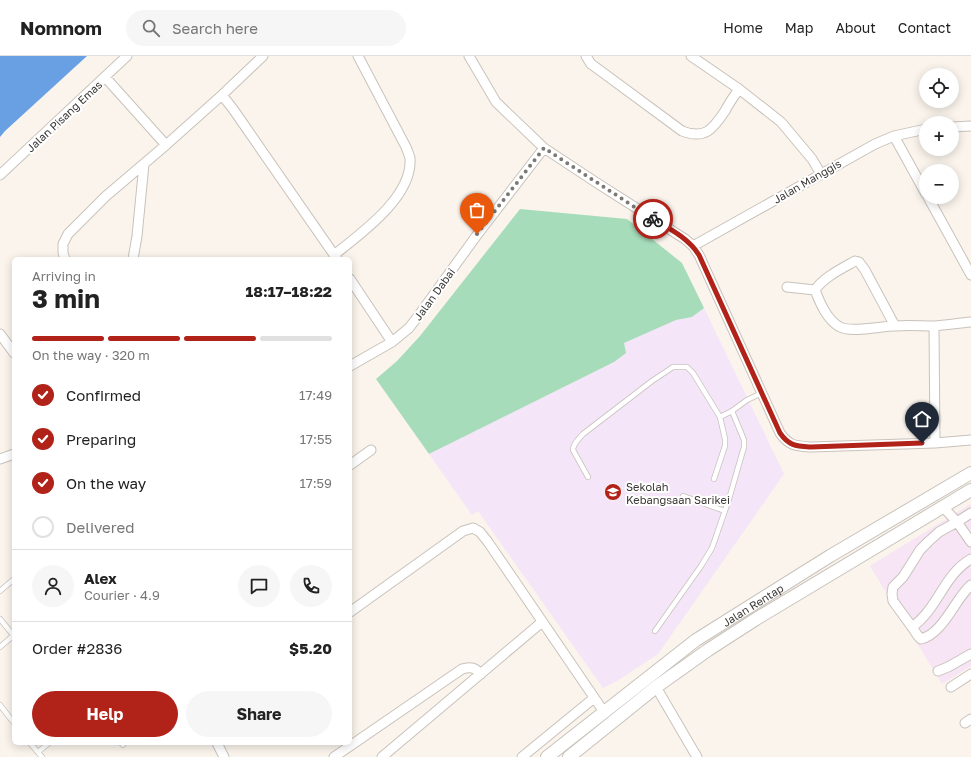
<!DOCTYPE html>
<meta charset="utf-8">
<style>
body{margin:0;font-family:"Golos Text",sans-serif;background:#f6f6f6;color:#222;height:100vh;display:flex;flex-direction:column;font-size:15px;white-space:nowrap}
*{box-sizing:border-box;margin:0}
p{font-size:13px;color:#767676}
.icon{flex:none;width:22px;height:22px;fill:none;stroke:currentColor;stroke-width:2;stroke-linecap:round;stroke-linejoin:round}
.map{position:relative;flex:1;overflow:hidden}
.side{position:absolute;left:12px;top:201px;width:340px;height:488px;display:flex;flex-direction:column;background:#fff;border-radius:6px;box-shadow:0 2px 10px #0003}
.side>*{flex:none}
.controls{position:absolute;left:919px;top:12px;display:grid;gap:8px}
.controls a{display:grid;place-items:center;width:40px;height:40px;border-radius:50%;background:#fff;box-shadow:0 2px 10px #0003;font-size:20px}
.pin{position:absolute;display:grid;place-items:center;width:34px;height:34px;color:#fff;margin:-41px -17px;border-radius:50% 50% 50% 0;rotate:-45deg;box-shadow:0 0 4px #0007}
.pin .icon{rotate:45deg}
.courier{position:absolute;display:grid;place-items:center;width:40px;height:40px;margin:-20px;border:3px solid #b12219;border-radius:50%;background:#fff;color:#222;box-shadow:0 1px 5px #0007}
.overview em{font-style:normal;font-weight:700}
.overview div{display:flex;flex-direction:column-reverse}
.overview{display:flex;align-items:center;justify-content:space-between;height:68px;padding:0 20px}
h1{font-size:26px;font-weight:700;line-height:30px}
.bar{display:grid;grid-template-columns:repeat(4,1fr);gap:6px 4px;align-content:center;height:48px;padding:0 20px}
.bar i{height:5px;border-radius:3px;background:#e0e0e0}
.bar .selected{background:#b12219}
.bar p{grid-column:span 4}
.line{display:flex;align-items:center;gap:10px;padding:0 20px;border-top:1px solid #e0e0e0}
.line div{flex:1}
.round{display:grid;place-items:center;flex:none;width:42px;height:42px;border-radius:21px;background:#f6f6f6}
ol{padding:0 20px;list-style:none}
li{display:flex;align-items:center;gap:12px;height:44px}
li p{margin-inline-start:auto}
li .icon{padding:4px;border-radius:50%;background:#b12219;color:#fff;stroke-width:4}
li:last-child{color:#767676}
li i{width:22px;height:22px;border:2px solid #e0e0e0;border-radius:50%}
.cta{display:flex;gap:8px;margin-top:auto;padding:8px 20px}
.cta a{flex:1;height:46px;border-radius:24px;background:#b12219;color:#fff;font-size:16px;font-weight:700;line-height:46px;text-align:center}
.cta a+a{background:#f6f6f6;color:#222}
header{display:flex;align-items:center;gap:24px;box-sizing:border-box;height:56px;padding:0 20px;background:#fff;border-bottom:1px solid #e0e0e0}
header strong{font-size:19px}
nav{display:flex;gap:22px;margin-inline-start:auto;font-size:14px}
.search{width:280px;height:36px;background:#f6f6f6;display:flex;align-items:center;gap:10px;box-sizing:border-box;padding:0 14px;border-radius:22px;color:#767676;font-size:15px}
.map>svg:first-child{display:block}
.commercial{fill:#f7e4f5}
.education{fill:#f4e5f8}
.green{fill:#a6dcba}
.water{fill:#68a0e3}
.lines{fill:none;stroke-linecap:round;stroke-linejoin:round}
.lane-casing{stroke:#c8c2bb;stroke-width:6}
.street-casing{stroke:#c8c2bb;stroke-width:11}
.secondary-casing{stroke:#c8c2bb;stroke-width:14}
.lane{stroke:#fff;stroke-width:4.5}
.street{stroke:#fff;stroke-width:9}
.secondary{stroke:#fff;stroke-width:12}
.done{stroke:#7d7a75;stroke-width:4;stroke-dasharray:0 7.2}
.route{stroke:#b12219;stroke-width:5}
.labels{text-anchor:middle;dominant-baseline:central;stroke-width:4;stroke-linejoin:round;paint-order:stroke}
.street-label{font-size:11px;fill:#3a3835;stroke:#fff}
.poi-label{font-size:11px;fill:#3a3835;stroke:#fff;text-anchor:start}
</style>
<header>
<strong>Nomnom</strong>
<div class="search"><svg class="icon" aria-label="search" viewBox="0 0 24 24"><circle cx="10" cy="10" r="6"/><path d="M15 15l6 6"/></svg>Search here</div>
<nav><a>Home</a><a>Map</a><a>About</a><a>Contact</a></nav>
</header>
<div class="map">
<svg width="971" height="701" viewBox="0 0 971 701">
<rect width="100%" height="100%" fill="#faf4ec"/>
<path class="commercial" d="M971,448V610L942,628L870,510Z"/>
<path class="education" d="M704,252L784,418L658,598L617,625L603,632L478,455L472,459L429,398L614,306L624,287L676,264L692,261Z"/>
<path class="green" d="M520,153L627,163L682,207L704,252L692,261L676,264L624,287L626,297L614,306L429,398L376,323L397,305L420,280Z"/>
<path class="water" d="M0,0H87L5,75L0,81Z"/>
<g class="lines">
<g class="lane-casing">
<path id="lane" d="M588,421L573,394C573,387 579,383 583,378L652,325L673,311H687L693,317L720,361L732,355
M714,423L725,390V383L720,361
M683,440L725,455
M0,535L14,523
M0,563L14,580
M655,575L701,510L712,492L729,443L744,391V384L732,355L747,344L762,337
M0,591L14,579
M0,649L14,667
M30,687L42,701
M121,687L123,689
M38,696L49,687"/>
</g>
<g class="street-casing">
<path id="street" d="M469,0L496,46L544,92L597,127L685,183L693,190L699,199L780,377C789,390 796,390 811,391L935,387L971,384
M586,0L591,8L598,13L682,75C705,84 713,73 725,55C729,47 734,40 739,33
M691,0L739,33L781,66L812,103L821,118
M105,21L166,89
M222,39L263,0
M952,71L971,70
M894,80L926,138
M0,119L127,0
M928,141L971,219
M693,190L875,88L894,80L926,73
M334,199C360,178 413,141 410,102C409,98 407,94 406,91L358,0
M65,203L63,197V188L68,178L106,140L166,89L222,39L233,53L337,203
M133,203L137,180L144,108
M350,223L392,286
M787,231L815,234
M895,270L865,214L859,206L855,205C841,213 824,221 815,234C820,247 827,264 840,271C851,277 882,270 895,270C908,269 921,270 934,270C947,269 959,267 971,266
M934,270L935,387
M0,278L14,297
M350,310L392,286L409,272L419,259L477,179L544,92
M0,403L14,398
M350,409L371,394
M971,457L957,466L971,486
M971,503C944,518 938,553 912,571L918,580L921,583C943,578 955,543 971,529
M350,556L463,475L473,472L480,476L488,486L604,656
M912,571L893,545L892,538L893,531L903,521L920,494L929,485L939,476L957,466L942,450
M938,615L948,611L971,598
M656,631L697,701
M951,631L971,618
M965,667L971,663
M217,687L224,701
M334,701L462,613C471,610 475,612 481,618
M382,701L542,566
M522,701L594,642"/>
</g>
<g class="secondary-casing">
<g id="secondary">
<path id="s1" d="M547,701L696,584L830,500L971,417"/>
<path d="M569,701L656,631L708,594L756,563L971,434"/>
</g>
</g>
<use href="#lane" class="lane"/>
<use href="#street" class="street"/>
<use href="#secondary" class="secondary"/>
</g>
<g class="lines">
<path class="done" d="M477,178L544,92L653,163"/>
<path class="route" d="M653,163C670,173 688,182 699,199L780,377C789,390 796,390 811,391L922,387"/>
</g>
<defs>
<g id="school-disc" transform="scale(0.9)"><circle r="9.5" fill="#b12219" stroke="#fff"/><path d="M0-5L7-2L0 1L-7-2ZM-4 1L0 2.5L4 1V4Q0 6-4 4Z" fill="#fff"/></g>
</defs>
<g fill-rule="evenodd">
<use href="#school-disc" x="613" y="436"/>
</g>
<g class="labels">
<g class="street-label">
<text transform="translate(64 60) rotate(-43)">Jalan Pisang Emas</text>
<text transform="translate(807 125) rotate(-30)">Jalan Manggis</text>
<text transform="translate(434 238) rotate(-54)">Jalan Dabai</text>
<text stroke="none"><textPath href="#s1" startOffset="256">Jalan Rentap</textPath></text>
</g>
<g class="poi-label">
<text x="626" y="430">Sekolah<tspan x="626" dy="13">Kebangsaan Sarikei</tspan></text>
</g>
</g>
</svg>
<div class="controls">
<a><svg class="icon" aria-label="locate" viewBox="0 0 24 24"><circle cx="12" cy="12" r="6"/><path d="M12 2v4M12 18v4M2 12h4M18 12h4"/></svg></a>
<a>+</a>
<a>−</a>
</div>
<div class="pin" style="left:477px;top:178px;background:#ea580c"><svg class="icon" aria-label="bag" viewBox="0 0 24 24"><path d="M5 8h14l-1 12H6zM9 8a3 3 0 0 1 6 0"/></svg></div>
<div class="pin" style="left:922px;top:387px;background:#1f2937"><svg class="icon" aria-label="home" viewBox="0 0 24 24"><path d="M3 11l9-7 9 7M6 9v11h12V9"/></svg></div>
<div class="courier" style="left:653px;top:163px"><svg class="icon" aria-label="bike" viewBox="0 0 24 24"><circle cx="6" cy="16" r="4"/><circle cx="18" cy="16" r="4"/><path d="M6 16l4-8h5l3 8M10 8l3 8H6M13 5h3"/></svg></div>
<section class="side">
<div class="overview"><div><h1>3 min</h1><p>Arriving in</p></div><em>18:17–18:22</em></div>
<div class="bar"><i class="selected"></i><i class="selected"></i><i class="selected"></i><i></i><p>On the way · 320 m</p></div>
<ol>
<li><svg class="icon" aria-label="check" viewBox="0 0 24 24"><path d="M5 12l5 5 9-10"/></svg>Confirmed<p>17:49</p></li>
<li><svg class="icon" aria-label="check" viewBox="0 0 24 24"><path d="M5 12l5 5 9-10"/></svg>Preparing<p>17:55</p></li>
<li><svg class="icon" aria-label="check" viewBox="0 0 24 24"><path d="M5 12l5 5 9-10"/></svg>On the way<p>17:59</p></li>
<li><i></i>Delivered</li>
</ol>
<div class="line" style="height:72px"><a class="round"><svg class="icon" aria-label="person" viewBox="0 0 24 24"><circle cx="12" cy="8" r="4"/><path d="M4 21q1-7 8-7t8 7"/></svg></a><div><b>Alex</b><p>Courier · 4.9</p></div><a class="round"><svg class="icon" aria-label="chat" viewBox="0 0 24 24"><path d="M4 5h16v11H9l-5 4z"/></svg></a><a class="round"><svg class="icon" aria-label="phone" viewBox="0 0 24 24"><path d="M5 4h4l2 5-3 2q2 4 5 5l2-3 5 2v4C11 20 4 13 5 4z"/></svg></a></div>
<div class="line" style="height:52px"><div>Order #2836</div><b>$5.20</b></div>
<div class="cta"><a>Help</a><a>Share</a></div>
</section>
</div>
